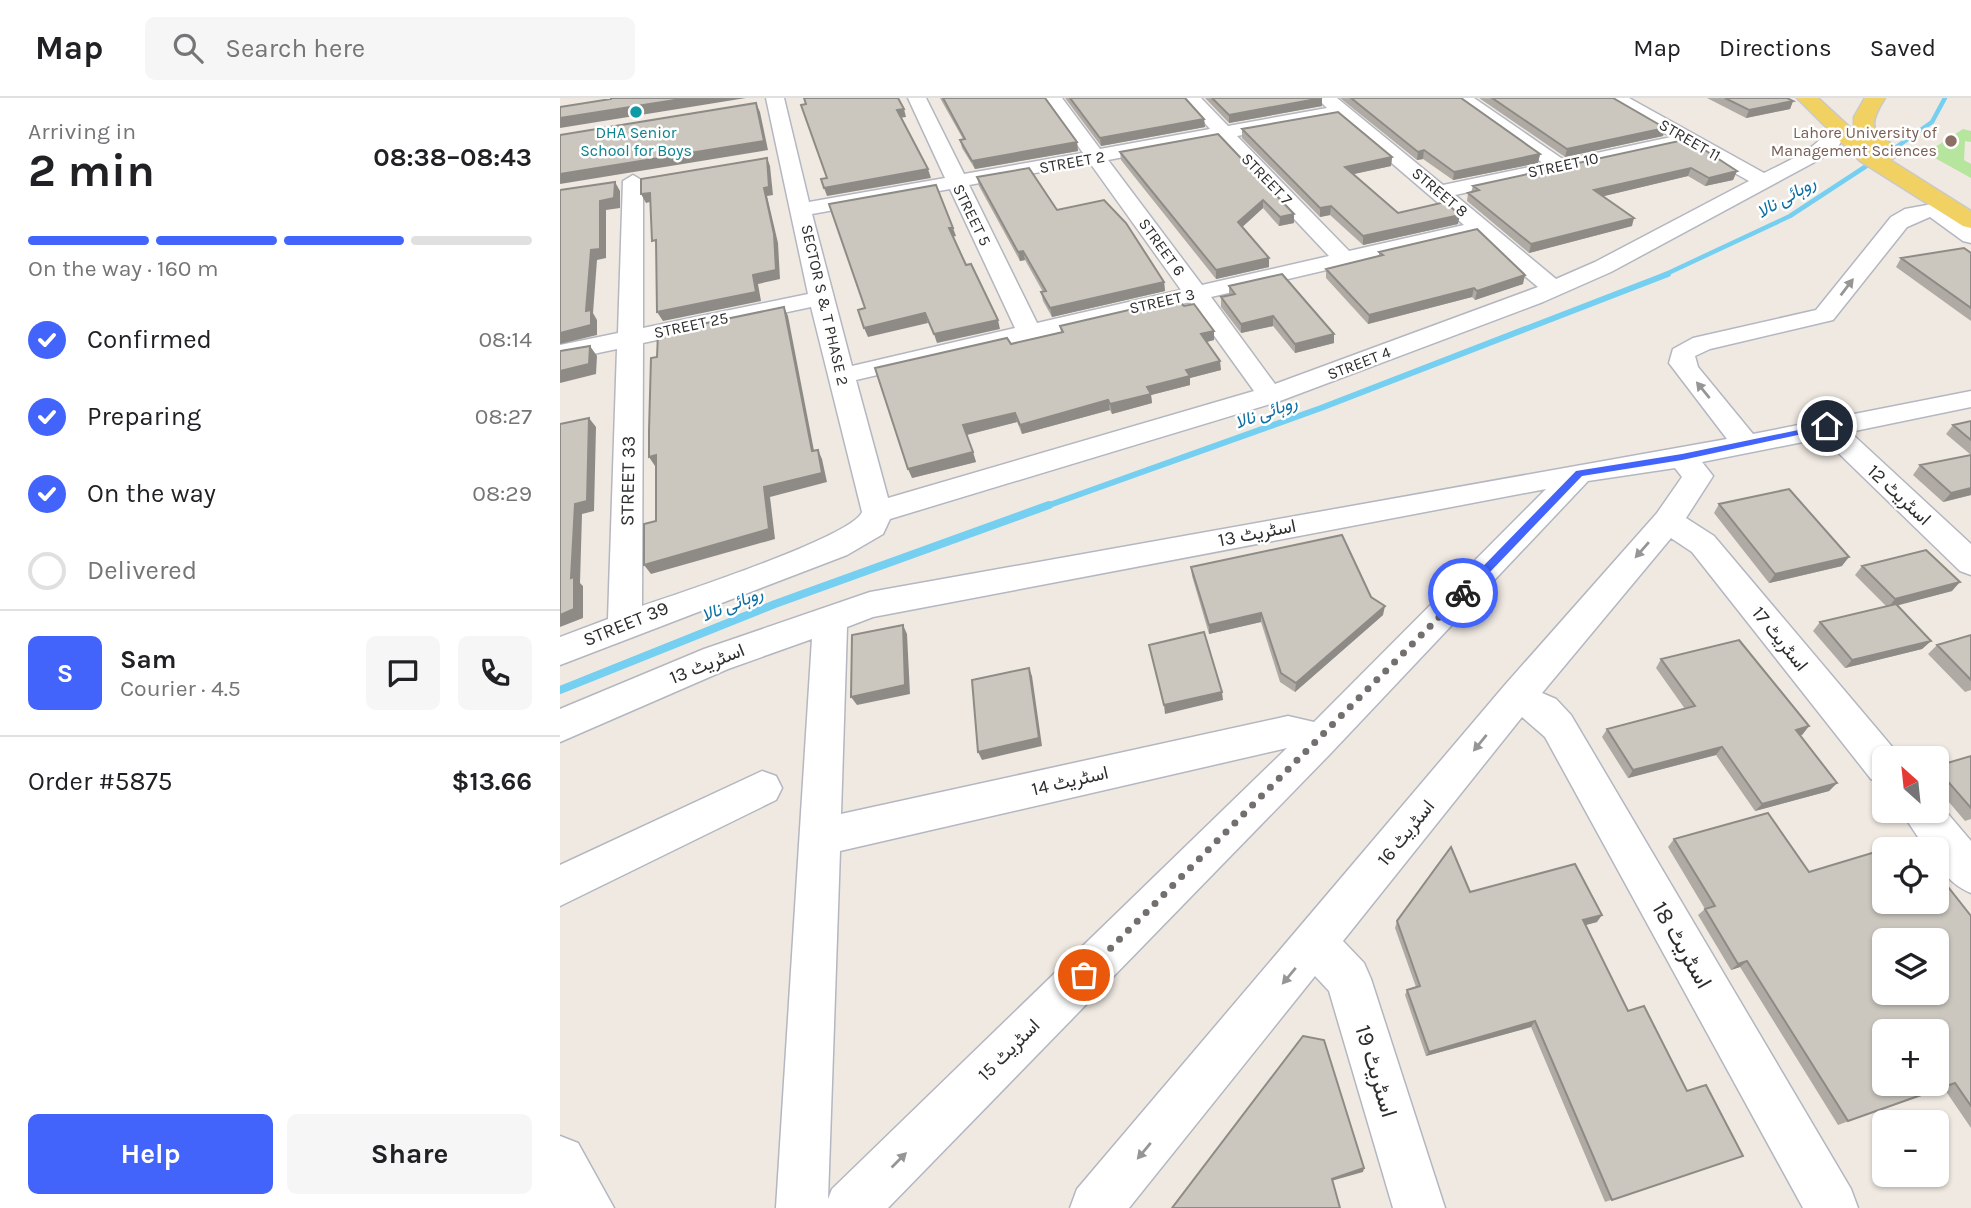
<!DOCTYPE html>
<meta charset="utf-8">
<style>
body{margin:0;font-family:Karla,Vazirmatn,sans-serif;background:#f6f6f6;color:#202124;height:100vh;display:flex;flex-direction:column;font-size:26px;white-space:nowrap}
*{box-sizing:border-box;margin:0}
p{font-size:23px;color:#757577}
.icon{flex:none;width:38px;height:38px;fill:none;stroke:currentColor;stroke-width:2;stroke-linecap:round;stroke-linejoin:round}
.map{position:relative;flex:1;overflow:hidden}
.panel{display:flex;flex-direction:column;background:#fff;width:560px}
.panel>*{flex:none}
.needle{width:46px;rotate:333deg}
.buttons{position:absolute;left:1312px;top:648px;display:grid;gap:14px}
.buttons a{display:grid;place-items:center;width:77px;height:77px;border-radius:10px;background:#fff;box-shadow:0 2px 5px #0004;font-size:35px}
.pin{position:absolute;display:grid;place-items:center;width:60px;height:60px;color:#fff;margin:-30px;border:4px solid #fff;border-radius:50%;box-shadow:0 2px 7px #0007}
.courier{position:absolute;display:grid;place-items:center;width:70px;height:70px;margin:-35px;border:5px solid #4264fb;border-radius:50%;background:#fff;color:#222;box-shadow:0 2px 9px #0007}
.head em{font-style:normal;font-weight:700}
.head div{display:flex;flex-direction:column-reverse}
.head{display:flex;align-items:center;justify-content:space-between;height:119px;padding:0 28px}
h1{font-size:46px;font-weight:700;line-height:52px}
.bar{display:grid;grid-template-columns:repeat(4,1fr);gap:10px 7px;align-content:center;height:84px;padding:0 28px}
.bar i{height:9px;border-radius:5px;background:#e0e0e0}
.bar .on{background:#4264fb}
.bar p{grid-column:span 4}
.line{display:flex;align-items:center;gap:18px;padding:0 28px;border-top:2px solid #e0e0e0}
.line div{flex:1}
.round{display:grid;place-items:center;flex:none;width:74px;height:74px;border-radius:10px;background:#f6f6f6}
ol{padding:0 28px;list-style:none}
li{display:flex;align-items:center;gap:21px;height:77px}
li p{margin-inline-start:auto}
li .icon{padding:7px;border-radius:50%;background:#4264fb;color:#fff;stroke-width:4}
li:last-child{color:#757577}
li i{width:38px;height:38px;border:4px solid #e0e0e0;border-radius:50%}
.action{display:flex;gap:14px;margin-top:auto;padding:14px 28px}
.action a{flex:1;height:80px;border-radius:10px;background:#4264fb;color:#fff;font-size:28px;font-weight:700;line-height:80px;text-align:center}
.action a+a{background:#f6f6f6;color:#202124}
header{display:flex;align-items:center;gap:42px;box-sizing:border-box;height:98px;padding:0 35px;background:#fff;border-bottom:2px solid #e0e0e0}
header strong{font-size:33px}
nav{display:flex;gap:38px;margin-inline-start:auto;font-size:24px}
.search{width:490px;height:63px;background:#f6f6f6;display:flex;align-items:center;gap:18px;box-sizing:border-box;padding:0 24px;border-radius:10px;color:#757577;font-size:26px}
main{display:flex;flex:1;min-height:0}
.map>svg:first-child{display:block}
.green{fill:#b6e59e}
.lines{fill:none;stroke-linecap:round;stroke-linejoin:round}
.stream-far2{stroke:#75cff0;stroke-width:4.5}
.stream-far1{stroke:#75cff0;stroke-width:6}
.stream{stroke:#75cff0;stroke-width:8}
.minor-casing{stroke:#b4b7c1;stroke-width:3}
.major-casing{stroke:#c9c9c9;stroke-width:3}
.minor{fill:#fff;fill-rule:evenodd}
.major{fill:#f2d163;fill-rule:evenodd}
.wall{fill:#afaba4}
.shaded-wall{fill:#8e8b86}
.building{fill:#cbc7bf;stroke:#8e8b86;stroke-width:2;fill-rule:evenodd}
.oneway{fill:#969696}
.route{fill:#4264fb}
.done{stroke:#726f6d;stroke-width:7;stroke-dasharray:0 12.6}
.culture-dot{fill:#0f9aa8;stroke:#fff;stroke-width:2.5}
.education-dot{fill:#8d6e63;stroke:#fff;stroke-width:2.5}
.labels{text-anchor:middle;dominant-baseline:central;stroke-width:5;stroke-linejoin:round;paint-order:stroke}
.far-culture-label{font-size:16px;fill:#0d838f;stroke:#fff}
.far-education-label{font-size:16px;fill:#785e54;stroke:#fff;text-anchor:end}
.far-street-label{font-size:16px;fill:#2e2e2e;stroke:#fff}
.far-water-label{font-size:18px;font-style:italic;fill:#0d6fa3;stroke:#fff}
.street-label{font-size:19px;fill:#2e2e2e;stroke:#fff}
.near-street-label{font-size:23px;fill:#2e2e2e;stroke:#fff}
</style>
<header>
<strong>Map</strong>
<div class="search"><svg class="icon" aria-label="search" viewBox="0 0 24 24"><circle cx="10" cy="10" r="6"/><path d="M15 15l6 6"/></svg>Search here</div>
<nav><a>Map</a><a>Directions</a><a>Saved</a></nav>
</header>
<main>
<section class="panel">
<div class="head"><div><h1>2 min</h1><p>Arriving in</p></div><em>08:38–08:43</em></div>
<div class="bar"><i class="on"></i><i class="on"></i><i class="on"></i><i></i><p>On the way · 160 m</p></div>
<ol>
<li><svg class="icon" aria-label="check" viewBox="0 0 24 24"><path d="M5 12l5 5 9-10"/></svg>Confirmed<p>08:14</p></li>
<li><svg class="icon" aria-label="check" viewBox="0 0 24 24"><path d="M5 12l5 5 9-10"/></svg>Preparing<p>08:27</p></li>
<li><svg class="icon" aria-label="check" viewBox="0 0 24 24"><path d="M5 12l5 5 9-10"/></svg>On the way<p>08:29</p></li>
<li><i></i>Delivered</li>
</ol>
<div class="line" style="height:126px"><b class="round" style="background:#4264fb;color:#fff">S</b><div><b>Sam</b><p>Courier · 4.5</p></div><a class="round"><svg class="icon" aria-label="chat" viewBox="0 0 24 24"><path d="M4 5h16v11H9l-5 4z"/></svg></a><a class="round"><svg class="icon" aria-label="phone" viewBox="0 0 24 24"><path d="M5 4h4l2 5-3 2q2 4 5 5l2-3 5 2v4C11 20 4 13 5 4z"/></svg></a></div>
<div class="line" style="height:91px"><div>Order #5875</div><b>$13.66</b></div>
<div class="action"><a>Help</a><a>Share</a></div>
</section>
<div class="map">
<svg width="1411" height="1110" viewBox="0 0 1411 1110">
<rect width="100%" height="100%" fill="#efe9e1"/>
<path class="green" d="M1403,31L1411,33V44L1405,43L1404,62L1411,66V80L1366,55Z"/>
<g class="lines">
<path class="stream-far2" d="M1328,55L1372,24L1385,0
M1104,177L1230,118L1314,63"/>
<path class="stream-far1" d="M484,409L761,310L1108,176"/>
<path class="stream" d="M0,592L215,506L489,407"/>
<g class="minor-casing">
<path id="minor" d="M206,0H224L249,104L385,80L348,0H366L404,76L523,55L484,0H502L540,51L650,31L622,0H641L668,28L767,10L757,0H777L883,87L984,66L893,0H914L1004,62L1111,39L1047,0H1069L1204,75C1230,62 1256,52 1272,27L1279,25L1288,31L1278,49L1264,59L1051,174L983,204L720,303L330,421L323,436L287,457L0,567V539L48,521L57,251L0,263V247L58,235L63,83L73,77L83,83V230L248,196ZM778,19L904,127L789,153L677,38ZM659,41L769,158L642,187L548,62ZM1125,47L1189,83L1035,164L996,181L895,97ZM530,65L621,192L477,225L409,87ZM390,91L455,230L292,268L252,116ZM916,137L978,189L715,286L651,199ZM630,204L694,293L328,400L296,282ZM251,209L302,414C292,439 117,496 82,508L83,245Z
M1389,103L1400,109L1392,115L1411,128V145L1403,143L1370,119L1347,129L1273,222L1150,251L1135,258L1138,269L1193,336L1411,293V309L1290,334L1411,446V477L1400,473L1263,340L1142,364L1153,378L1126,420L1154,438L1339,657L1340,660H1325V686L1311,681L1132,454L1111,440L982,595L996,601L1011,617L1291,1091L1298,1110H1243L985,639L962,619L783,843L804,865L811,881L885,1110H833L769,893L755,878L569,1110H510L517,1091L944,588L1097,415L1122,379L1115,370L1028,383L771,655L328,1110H216L252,541L168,571L0,644V611L144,551L310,494L1167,341L1109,265L1113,251L1133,240L1256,212L1331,119L1345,111ZM986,391L754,624L728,618L281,716L287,529L313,519ZM727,650L272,1091L268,1101L280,753Z
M202,673L216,678L222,690L216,702L0,808V767Z
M1377,703L1411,743V795C1392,787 1377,772 1377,751H1366L1340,712H1377Z
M0,1038L18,1045L54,1110H0Z"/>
</g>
<g class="major-casing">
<path id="major" d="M1237,0H1258L1294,33V19L1305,0H1325C1301,38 1321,30 1340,56L1330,62L1411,113V130L1403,128L1300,63Z"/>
</g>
<use href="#minor" class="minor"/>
<use href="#major" class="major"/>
</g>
<path class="wall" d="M380,0H485L517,44L518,53L415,71L402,50L400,42L403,41Z
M505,0H625L644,21L645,29L541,48Z
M645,0H762V8L669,25Z
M780,0H901L980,56L978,65L893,82L863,61L857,62Z
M919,0H1053L1105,30L1103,38L1005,59Z
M1147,0H1227L1233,3L1230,11L1186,20Z
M682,31L832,59L831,68L793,76L838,115L898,126L803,147L770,117L760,119L682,40Z
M658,36L734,125L719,128L703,110L682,129L709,169L656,181L561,62L560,54Z
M1128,41L1177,73L1173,82L1145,88L1128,78L1043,98L1072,128L969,155L907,103L908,95L911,94L913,88Z
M417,79L497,112L604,184L605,193L492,219L483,203L481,194H483L465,162L460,163L419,88Z
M819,154L963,186L915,202L912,199L808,226L766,180V171L819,158Z
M1411,155V223L1336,169L1341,160Z
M669,188L774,236V245L735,255L713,228L681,235L661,209V199L669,197Z
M500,228L654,233V242L647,244L661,272L630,280V287L591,297L592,305L552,316L550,312L462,336L457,324L407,337L416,364L352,380L451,246L501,234Z
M1411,323V397L1383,404L1353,377L1360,367L1411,357L1386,336L1393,327Z
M1159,406L1282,468L1209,485L1154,415Z
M1302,468L1392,493L1337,507L1371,543L1362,551L1285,570L1253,533L1260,524L1326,508L1295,477Z
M631,469L811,499L823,517L735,594L720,584L701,524L649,536L632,478Z
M1411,537V592L1405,594L1368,556L1377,547Z
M1101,561L1249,628L1242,637H1240L1277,685L1269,693L1195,713L1156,657L1068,680L1042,639L1047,631L1125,611L1096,570Z
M1411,658V721L1405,723L1377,690V668Z
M1114,741L1249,774L1411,818V1030L1383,989L1278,1027L1180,869L1171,872L1138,817L1145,811L1108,749Z
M910,794L1037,824L1026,827L1068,913L1127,993L1183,1058L1045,1104L971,929L866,958L845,897L847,892L856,889L835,830L837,823Z"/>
<path class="shaded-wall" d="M128,0H186L0,30V20Z
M762,0V8L669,25V17Z
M1233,3L1230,11L1186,20L1189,12Z
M196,5L200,14L208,52L0,86V76Z
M344,11L346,19L339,20L337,12Z
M644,21L645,29L541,48L540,40Z
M1105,30L1103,38L1005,59L1007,51Z
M517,44L518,53L415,71L412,63Z
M864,52L863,61L857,62L858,54Z
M980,56L978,65L893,82L894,74Z
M832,59L831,68L785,78V69Z
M207,60L210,68L213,97L207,98L218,145L220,181L198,186L201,203L103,223L97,214L193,177Z
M1131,70L1128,78L1032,101L1034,92Z
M368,71L371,80L267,98L264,90Z
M1177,73L1173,82L1145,88L1149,80Z
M55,84L60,93V110L46,112V160L37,162L33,215L37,222V237L0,246V235L26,213L31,152L40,103Z
M90,95L94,103L86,105L81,96Z
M703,102V110L678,133V124Z
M771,108L770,117L760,119V110Z
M734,116V125L719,128L720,119Z
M900,117L898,126L803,147V138Z
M1074,120L1072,128L969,155L971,146Z
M389,130H393L396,138L392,139Z
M463,153L465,162L460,163L458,154Z
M709,160V169L656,181V172Z
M965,177L963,186L915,202L917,193Z
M604,184L605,193L492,219L490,210Z
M914,190L912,199L808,226L809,217Z
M224,209L228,218L256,363L252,353Z
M365,215L368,225L308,239L304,230Z
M713,218V228L681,235V226Z
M438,222L440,231L377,245L374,236Z
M654,233V242L642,245L641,236Z
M774,236V245L735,255V246Z
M30,248L37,258L36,276L0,285V273Z
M660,263L661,272L630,280V287L591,297L592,305L552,316L550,306L587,289L626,272Z
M548,302L550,312L462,336L460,327Z
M455,315L457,324L406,337L403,327Z
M29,320L36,329L34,413L22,416L20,485L23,488V520L0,529V517L11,480L15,406Z
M258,352L262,361L267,384L210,399L215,441L91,476L84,467L204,389Z
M413,354L416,364L352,380L348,371Z
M96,357L102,366L95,368L89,359Z
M1411,390V397L1383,404L1391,395Z
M1289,459L1282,468L1209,485L1215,476Z
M1400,484L1392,493L1328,510L1335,501Z
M825,508L823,517L735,594L736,585Z
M701,515V524L649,536V527Z
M343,527L347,536L350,596L297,607L291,599Z
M1371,543L1362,551L1285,570L1292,562Z
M469,570L472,578L482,648L422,662L418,654Z
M662,594L663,602L605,616L604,607Z
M1249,628L1242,637L1229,640L1236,632Z
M1162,649L1156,657L1068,680L1073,672Z
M1277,685L1269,693L1195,713L1202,706Z
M1042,817L1037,824L1018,829L1023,822Z
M1187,863L1180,869L1171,872L1178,866Z
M975,923L971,929L866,958L869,954Z
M804,1070L803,1074L771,1083L772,1081Z"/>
<path class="building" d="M51,0H128L0,20V9L51,1Z
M244,0H338L344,11L337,12L368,71L264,90L261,81L267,80L241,7L246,6Z
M383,0H485L517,44L412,63L400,42L405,41Z
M510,0H625L644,21L540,40Z
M652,0H762L669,17Z
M791,0H901L980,56L894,74L864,52L858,54Z
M932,0H1053L1105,30L1007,51Z
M1165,0H1227L1233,3L1189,12Z
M196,5L204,43L0,76V37Z
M778,14L832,59L785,69L838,115L885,104L900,117L803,138L771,108L760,110L682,31Z
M658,36L734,116L720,119L703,102L678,124L709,160L656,172L560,54Z
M1128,41L1177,73L1149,80L1131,70L1034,92L1074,120L971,146L908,95L919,92L913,88Z
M207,60L209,89L204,90L214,136L216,172L193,177L196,194L97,214L96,142L92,143L90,95L81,96V81Z
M469,70L497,112L544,102L566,125L604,184L490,210L481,194L486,193L463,153L458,154L417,79Z
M55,84L54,100L40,103V151L31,152L26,213L31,212V227L0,235V92Z
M376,87L393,130H389L406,167L411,166L438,222L374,236L365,215L304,230L298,212L305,210L269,106Z
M917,131L965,177L917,193L914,190L809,217L766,171L823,157L819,154Z
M1404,150L1411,155V210L1341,160Z
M722,176L774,236L735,246L713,218L681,226L661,199L675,196L669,188Z
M616,201L624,208L634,206L654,233L641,236L660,263L626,272L630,278L587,289L591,296L550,306L548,302L460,327L455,315L403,327L413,354L348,371L315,270L447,240L451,246L503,234L500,228Z
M224,209L252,353L258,352L262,375L204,389L209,431L84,467V426L96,423V357L89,359V333L91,260L97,259L98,235Z
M30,248L29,266L0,273V253Z
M29,320L27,403L15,406L11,480L14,479V511L0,517V326Z
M1411,323V342L1393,327Z
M1411,357V390L1391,395L1360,367Z
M1229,391L1289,459L1215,476L1159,406Z
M782,437L811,499L825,508L736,585L721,575L701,515L649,527L631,469Z
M1366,452L1400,484L1335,501L1302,468Z
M1336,506L1371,543L1292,562L1260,524Z
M343,527L345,587L291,599L292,537Z
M644,534L662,594L604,607L589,547Z
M1411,537V582L1377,547Z
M1179,542L1249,628L1236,632L1277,685L1202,706L1162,649L1073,672L1047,631L1135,608L1101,561Z
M469,570L479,640L418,654L412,582Z
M1411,658V710L1377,671V668Z
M1208,715L1249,774L1325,751V803H1377V775L1411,818V1008L1395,985L1288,1023L1187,863L1178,866L1145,811L1155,808L1114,741ZM1325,842H1377V894H1325ZM1325,933H1377V985H1325Z
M1353,743L1359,751H1327Z
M891,749L910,794L1015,766L1042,817L1023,822L1068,913L1084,908L1127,993L1146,987L1183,1058L1052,1102L975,923L869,954L847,892L860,888L837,823Z
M743,938L764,942L804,1070L772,1081L780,1110H612Z"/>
<defs><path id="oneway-solid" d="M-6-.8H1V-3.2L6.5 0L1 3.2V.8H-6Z" transform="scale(1.75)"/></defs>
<g class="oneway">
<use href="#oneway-solid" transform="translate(1287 189) rotate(-53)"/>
<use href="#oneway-solid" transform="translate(1143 292) rotate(-129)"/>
<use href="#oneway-solid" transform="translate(1082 452) rotate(131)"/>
<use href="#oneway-solid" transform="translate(920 645) rotate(129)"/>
<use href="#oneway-solid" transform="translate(729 878) rotate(130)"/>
<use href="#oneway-solid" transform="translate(584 1053) rotate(130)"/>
<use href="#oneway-solid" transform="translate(339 1062) rotate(-45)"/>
</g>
<path class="route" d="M1267,326L1270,330L1122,362L1022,378L907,498L897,495L1016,373L1122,356Z"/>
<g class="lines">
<path class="done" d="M524,877L903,495"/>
</g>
<circle class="culture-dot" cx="76" cy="14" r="7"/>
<circle class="education-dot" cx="1391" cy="43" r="7"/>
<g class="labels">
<g class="far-culture-label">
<text x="76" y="34">DHA Senior<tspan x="76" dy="18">School for Boys</tspan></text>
</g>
<g class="far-education-label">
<text x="1377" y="34">Lahore University of<tspan x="1377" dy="18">Management Sciences</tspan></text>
</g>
<g class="far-street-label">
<text transform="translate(1130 42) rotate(30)">STREET 11</text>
<text transform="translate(512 64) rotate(-10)">STREET 2</text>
<text transform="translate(1003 67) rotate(-12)">STREET 10</text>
<text transform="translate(707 81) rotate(46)">STREET 7</text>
<text transform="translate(880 94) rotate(40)">STREET 8</text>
<text transform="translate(412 117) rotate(64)">STREET 5</text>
<text transform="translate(602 149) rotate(54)">STREET 6</text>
<text transform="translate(602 203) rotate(-13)">STREET 3</text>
<text transform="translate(265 207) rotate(77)">SECTOR S &amp; T PHASE 2</text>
<text transform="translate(131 227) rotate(-12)">STREET 25</text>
<text transform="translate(799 265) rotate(-21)">STREET 4</text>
</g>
<g class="far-water-label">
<text transform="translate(1226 99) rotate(-30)">روہائی نالا</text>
<text transform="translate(706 314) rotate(-20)">روہائی نالا</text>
<text transform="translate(172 506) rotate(-22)">روہائی نالا</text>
</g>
<g class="street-label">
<text transform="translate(68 383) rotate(-89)">STREET 33</text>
<text transform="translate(1339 397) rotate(43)">اسٹریٹ 12</text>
<text transform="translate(697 435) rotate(-11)">اسٹریٹ 13</text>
<text transform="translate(66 526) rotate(-22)">STREET 39</text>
<text transform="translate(1220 541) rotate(51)">اسٹریٹ 17</text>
<text transform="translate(147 566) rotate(-22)">اسٹریٹ 13</text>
<text transform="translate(510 683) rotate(-13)">اسٹریٹ 14</text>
<text transform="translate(846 735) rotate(-51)">اسٹریٹ 16</text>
<text transform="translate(449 952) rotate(-45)">اسٹریٹ 15</text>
</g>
<g class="near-street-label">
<text transform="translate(1122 847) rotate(60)">اسٹریٹ 18</text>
<text transform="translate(816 973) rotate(73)">اسٹریٹ 19</text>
</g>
</g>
</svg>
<div class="buttons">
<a><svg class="needle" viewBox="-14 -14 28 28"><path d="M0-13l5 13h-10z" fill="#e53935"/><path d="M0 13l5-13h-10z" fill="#757577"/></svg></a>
<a><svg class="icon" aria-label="locate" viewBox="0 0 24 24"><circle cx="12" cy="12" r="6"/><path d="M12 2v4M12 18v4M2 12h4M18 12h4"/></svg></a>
<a><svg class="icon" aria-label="layers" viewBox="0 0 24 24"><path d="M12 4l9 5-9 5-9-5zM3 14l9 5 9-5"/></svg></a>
<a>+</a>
<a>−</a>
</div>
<div class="pin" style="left:524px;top:877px;background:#ea580c"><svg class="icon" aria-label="bag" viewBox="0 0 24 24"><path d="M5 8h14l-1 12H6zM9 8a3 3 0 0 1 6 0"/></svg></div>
<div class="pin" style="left:1267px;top:328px;background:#1f2937"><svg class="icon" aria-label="home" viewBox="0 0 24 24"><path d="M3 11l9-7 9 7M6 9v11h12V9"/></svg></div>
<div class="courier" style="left:903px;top:495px"><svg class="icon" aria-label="bike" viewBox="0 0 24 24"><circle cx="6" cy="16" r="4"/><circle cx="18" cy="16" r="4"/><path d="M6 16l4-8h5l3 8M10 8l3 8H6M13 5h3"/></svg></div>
</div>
</main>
